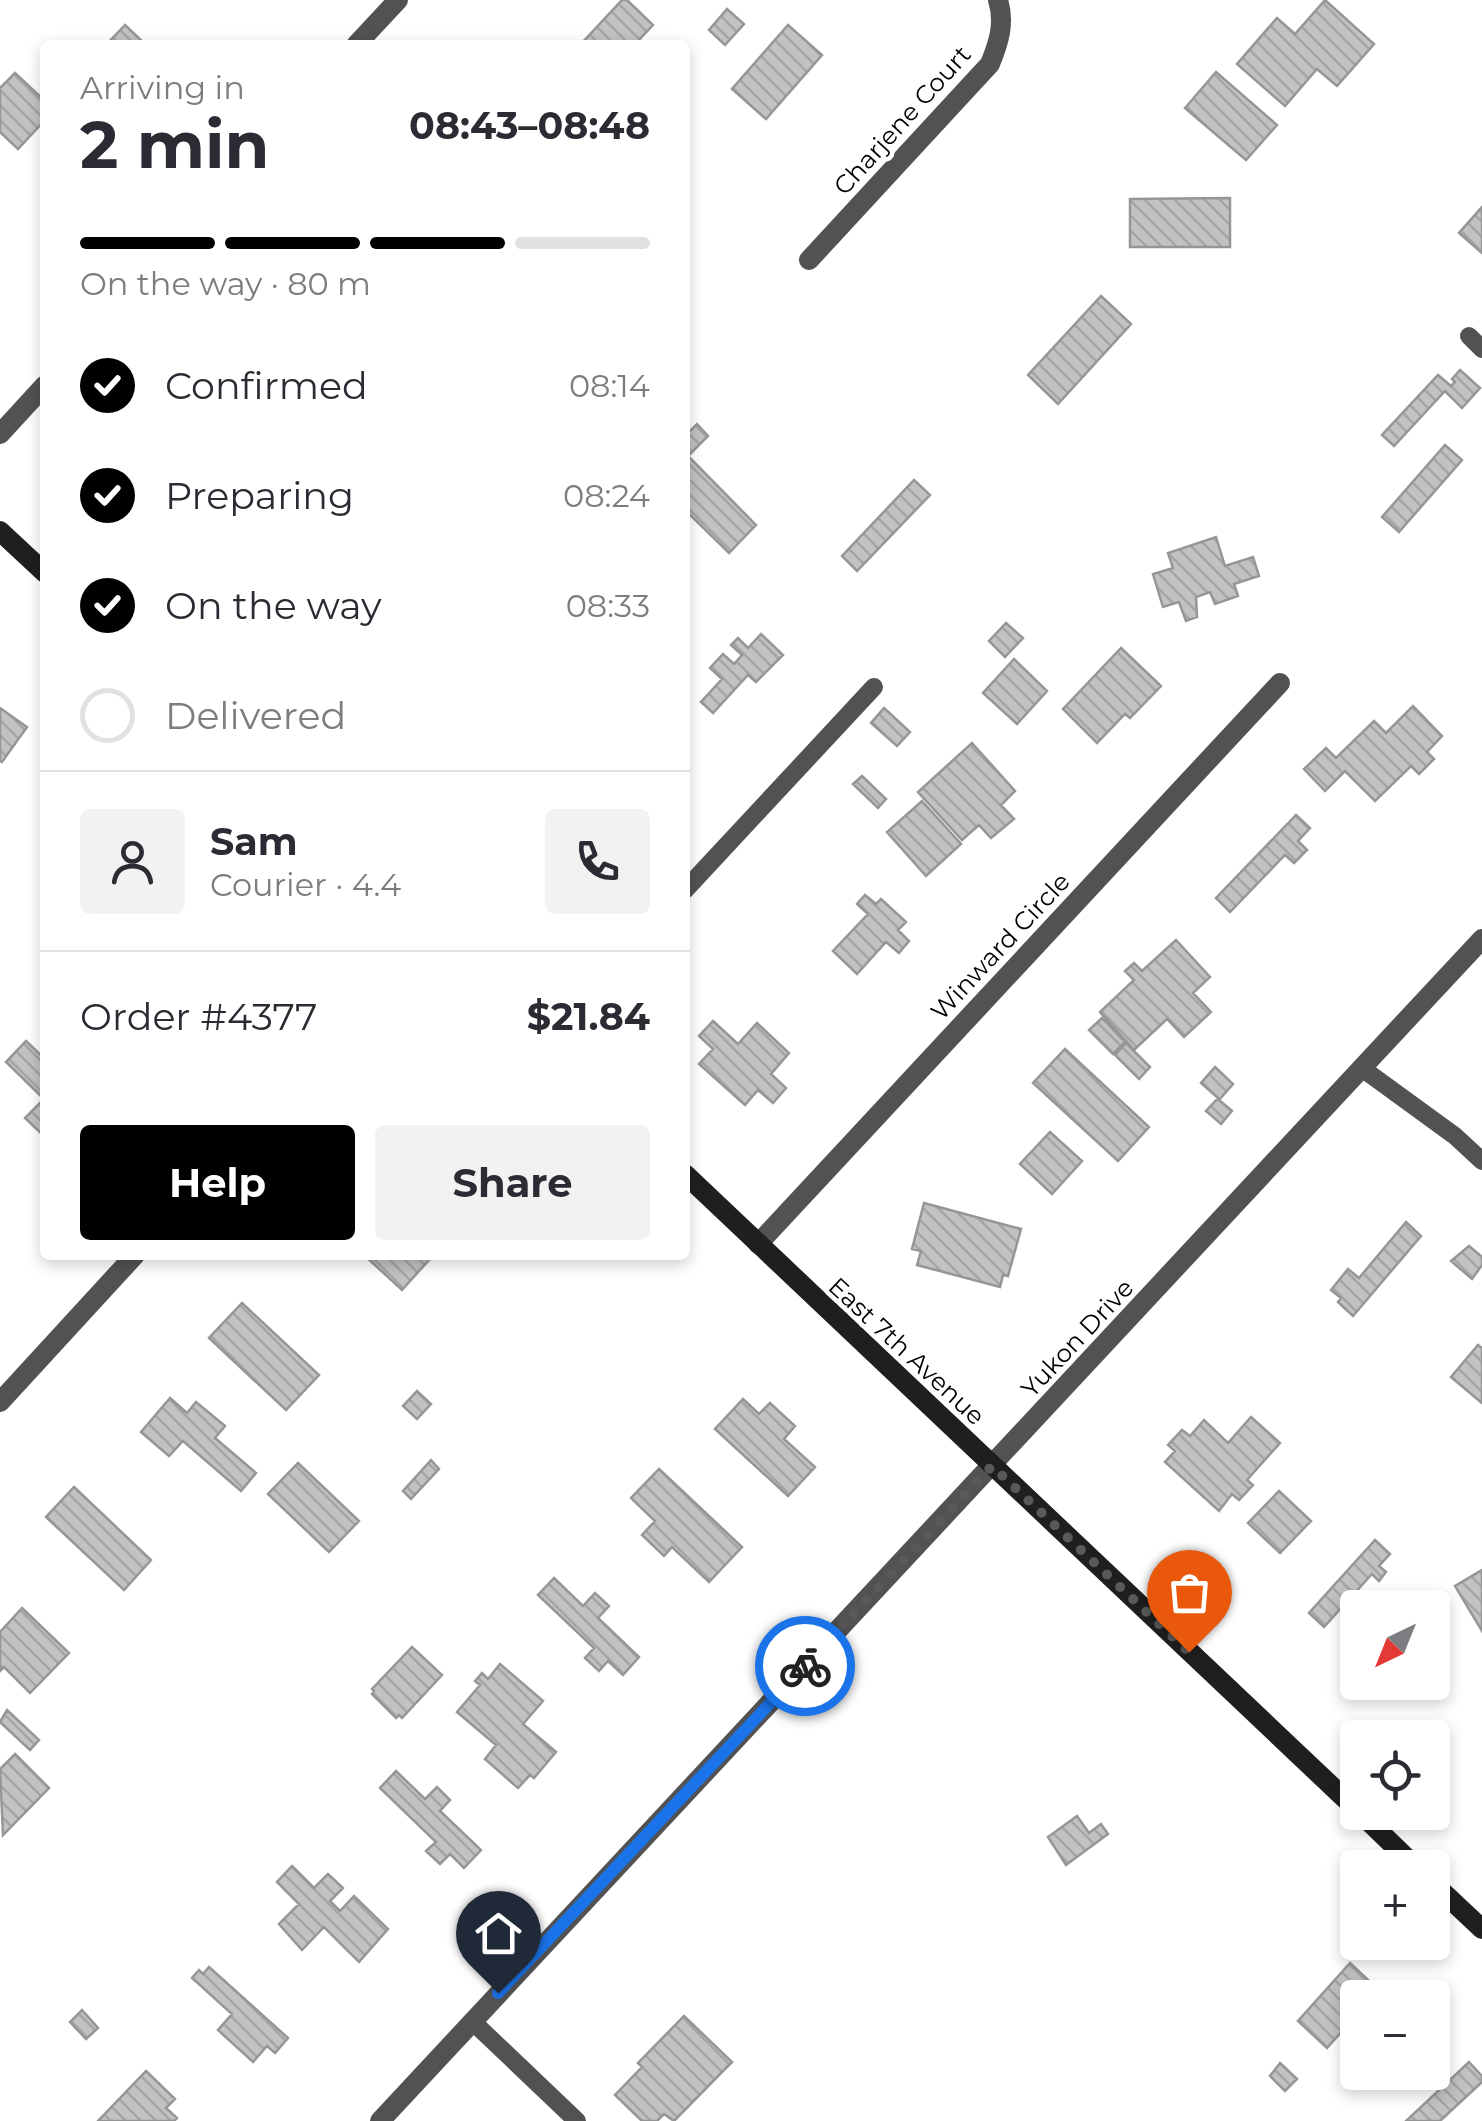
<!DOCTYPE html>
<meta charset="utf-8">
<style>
body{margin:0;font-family:Montserrat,sans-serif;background:#f2f2f3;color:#2b2b33;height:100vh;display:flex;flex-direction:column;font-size:38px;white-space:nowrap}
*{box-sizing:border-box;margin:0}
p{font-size:32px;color:#7c7c81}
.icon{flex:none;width:55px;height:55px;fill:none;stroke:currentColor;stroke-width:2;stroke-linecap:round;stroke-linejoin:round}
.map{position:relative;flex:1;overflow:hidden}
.details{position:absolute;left:40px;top:40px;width:650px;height:1220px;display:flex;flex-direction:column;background:#fff;border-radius:10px;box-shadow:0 5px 15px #0003}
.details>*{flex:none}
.needle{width:65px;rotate:223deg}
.controls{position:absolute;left:1340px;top:1590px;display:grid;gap:20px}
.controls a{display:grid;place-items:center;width:110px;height:110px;border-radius:10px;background:#fff;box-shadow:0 5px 15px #0003;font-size:50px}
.pin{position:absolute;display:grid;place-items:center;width:85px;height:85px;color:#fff;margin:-102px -42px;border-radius:50% 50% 50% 0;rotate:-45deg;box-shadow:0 0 10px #0007}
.pin .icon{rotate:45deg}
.courier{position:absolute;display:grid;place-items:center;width:100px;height:100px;margin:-50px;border:8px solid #1a73e8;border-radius:50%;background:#fff;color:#222;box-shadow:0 2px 12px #0007}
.headline em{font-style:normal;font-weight:700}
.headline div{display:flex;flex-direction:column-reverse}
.headline{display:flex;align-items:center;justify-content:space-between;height:170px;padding:0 40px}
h1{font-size:65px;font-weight:700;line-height:75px}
.bar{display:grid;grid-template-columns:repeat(4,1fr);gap:15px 10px;align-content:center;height:120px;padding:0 40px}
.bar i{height:12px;border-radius:8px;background:#e1e1e2}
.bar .on{background:#000}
.bar p{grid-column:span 4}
.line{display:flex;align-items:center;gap:25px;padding:0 40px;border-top:2px solid #e1e1e2}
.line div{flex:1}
.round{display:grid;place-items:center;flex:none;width:105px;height:105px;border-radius:10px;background:#f2f2f3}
ol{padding:0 40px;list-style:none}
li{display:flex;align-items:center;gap:30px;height:110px}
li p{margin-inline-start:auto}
li .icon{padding:10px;border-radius:50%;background:#000;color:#fff;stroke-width:4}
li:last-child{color:#7c7c81}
li i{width:55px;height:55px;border:5px solid #e1e1e2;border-radius:50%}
.primary-button{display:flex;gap:20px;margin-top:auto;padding:20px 40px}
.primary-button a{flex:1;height:115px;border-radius:10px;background:#000;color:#fff;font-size:40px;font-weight:700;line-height:115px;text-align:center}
.primary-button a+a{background:#f2f2f3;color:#2b2b33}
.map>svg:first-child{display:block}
.building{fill:url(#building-back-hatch);stroke:#969696;stroke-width:2.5}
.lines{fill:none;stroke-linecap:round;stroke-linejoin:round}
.service{stroke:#525252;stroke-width:18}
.minor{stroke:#525252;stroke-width:20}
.secondary{stroke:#1f1f1f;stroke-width:20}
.done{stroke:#595959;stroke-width:10;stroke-dasharray:0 18}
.route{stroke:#1a73e8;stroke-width:12}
.labels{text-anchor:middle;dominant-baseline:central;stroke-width:9;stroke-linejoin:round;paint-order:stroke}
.street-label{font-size:25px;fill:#000;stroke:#fff}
</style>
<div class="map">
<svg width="1482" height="2121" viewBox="0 0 1482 2121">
<defs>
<pattern id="building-back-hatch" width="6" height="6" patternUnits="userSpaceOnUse" patternTransform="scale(2.5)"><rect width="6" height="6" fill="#c2c2c2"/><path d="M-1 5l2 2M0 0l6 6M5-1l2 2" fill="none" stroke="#a5a5a5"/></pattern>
</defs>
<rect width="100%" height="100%" fill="#fff"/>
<path class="building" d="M622,0H627L653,25L634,45H580Z
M1325,0L1374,44L1337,86L1317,69L1285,106L1237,64L1277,18L1295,34Z
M727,9L744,24L725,45L709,30Z
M125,25L146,45H106Z
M788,25L822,55L766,119L732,89Z
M1216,72L1277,125L1246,160L1185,108Z
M15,73L45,101V120L18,149L0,132V88Z
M1230,198V247H1130V199Z
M1482,207V253L1459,233Z
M1101,296L1131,324L1058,404L1028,375Z
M1460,370L1480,388L1462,408L1445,391L1394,446L1382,435L1438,375L1451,386L1455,382L1452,379Z
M697,424L708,436L688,456L756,525L729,553L685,510V436Z
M1445,445L1462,460L1399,532L1382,517Z
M914,480L930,495L857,571L842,556Z
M1216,537L1225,566L1253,557L1259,576L1234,584L1238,596L1215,604L1210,592L1196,597L1197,617L1186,621L1179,602L1163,607L1153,574L1173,568L1168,553Z
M1006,623L1023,638L1005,657L989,641Z
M761,634L783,655L756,682L748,675L713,713L701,702L722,679L710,668L723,654L734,664L742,655L731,645L738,638L748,648Z
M1121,648L1161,686L1130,718L1125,714L1097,743L1063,709Z
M1014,659L1047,691L1017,724L983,693Z
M1413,706L1442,736L1427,752L1434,759L1419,774L1411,766L1375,801L1345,771L1325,791L1304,769L1326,748L1336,758L1374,721L1386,733Z
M0,708L27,727L2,762L0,761Z
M884,708L910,732L897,746L871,723Z
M972,743L1015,791L1001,805L1014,819L991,838L979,825L962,840L918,792Z
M862,776L886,799L878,808L853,784Z
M922,801L961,844L926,876L887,832Z
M1296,815L1310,828L1298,841L1307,850L1294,863L1285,855L1230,912L1216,898Z
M865,895L876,904L881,899L906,922L898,930L909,941L899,953L886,942L857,974L833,951L868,914L857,904Z
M1176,940L1210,977L1193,993L1211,1012L1184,1037L1167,1019L1134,1050L1100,1012L1134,980L1125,971L1134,963L1142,971Z
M1102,1018L1125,1042L1113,1054L1089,1030Z
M713,1021L738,1044L757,1023L789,1053L771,1074L786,1088L773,1103L758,1090L745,1105L699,1064L713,1049L699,1036Z
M26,1041L45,1059V1137L25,1118L44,1099L6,1062Z
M1126,1043L1150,1067L1139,1079L1115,1055Z
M1065,1049L1149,1127L1118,1161L1033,1083Z
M1215,1067L1233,1084L1219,1100L1232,1111L1221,1124L1206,1111L1218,1098L1201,1083Z
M1050,1132L1082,1161L1052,1194L1020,1164Z
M924,1203L1021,1229L1008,1276L1003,1275L1000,1287L917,1265L921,1251L912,1249Z
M1406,1222L1421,1236L1353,1316L1338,1302L1341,1298L1331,1290L1348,1269L1359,1278Z
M1469,1246L1482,1257V1265L1472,1279L1451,1261Z
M364,1255H424L429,1260L402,1290Z
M242,1303L319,1375L286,1410L209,1338Z
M1478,1345L1482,1348V1403L1451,1377Z
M417,1391L431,1404L417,1419L403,1406Z
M170,1398L187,1413L196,1402L225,1426L215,1438L256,1473L241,1491L183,1441L169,1456L141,1432Z
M743,1399L759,1414L770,1403L795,1426L784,1439L815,1467L788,1496L715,1429Z
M1251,1417L1280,1443L1247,1480L1253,1485L1239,1500L1232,1494L1219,1511L1165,1462L1175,1451L1168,1445L1182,1430L1190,1436L1204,1420L1228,1443Z
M431,1460L439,1469L411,1499L403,1491Z
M298,1463L359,1521L329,1552L268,1494Z
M659,1469L742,1547L709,1582L672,1547L664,1556L642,1535L655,1521L631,1498Z
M74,1487L151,1560L124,1590L46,1517Z
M1279,1491L1311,1521L1280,1553L1248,1523Z
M1375,1540L1390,1554L1379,1566L1386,1572L1379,1581L1372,1574L1324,1627L1309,1613Z
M1482,1570V1631L1455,1586Z
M554,1578L583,1606L595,1593L609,1606L598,1618L639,1657L623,1675L608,1661L599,1671L585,1658L594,1648L538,1595Z
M22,1608L69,1653L30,1693L4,1667L0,1671V1632Z
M412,1647L442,1675L402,1718L399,1715L396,1718L372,1694L374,1691L372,1689Z
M500,1664L543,1701L523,1724L556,1752L534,1778L530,1775L518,1788L485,1759L496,1745L457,1712L480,1685L475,1681L482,1673L488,1679Z
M7,1710L39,1740L30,1750L0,1722Z
M15,1754L49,1788L3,1835L0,1769Z
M396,1771L425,1799L437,1787L450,1800L440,1811L481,1850L464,1868L450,1854L440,1864L426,1851L436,1842L380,1788Z
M1077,1816L1089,1833L1101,1824L1108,1834L1066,1865L1048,1837Z
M292,1866L314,1888L328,1874L343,1888L330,1901L340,1911L354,1896L388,1929L359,1962L324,1927L302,1950L279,1924L299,1904L277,1882Z
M1350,1963L1380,1991L1374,1998H1358V2038L1345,2028L1327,2048L1298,2021Z
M209,1967L288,2038L275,2053L267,2046L253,2062L218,2030L232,2014L192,1978L199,1970L203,1974Z
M82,2010L98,2028L86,2039L70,2022Z
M684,2016L732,2062L674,2121L664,2114L657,2121H642L615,2095L642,2067L638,2063Z
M1469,2062L1482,2076V2082L1440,2121H1406Z
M1280,2063L1297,2079L1285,2091L1270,2076Z
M146,2071L175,2099L166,2108L177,2118L174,2121H98Z"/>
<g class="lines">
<path class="service" d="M1469,336L1482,349
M685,890L874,687
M1363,1069L1455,1136L1482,1161
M472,2021L577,2121"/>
<path class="minor" d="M356,45L398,0
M809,260L990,64C999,42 1005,23 998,0
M0,434L45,385
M758,1244L1280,683
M0,1402L135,1255
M380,2121L1482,939"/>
<path class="secondary" d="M0,531L45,573
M685,1174L1358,1811
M1359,1812L1417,1868
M1432,1882L1482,1929"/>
</g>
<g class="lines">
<path class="done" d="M805,1666L992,1466L1189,1652"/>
<path class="route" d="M498,1993L805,1666"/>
</g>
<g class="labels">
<g class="street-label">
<text transform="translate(902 120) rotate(-48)">Charjene Court</text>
<text transform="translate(1000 946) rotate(-47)">Winward Circle</text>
<text transform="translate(1077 1338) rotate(-47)">Yukon Drive</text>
<text transform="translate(907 1351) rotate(43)">East 7th Avenue</text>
</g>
</g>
</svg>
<div class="controls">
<a><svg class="needle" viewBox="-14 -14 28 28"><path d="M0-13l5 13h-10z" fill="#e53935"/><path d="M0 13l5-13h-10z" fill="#7c7c81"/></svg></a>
<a><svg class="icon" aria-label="locate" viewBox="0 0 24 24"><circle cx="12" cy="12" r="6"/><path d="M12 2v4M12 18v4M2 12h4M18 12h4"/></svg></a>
<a>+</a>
<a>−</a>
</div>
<div class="pin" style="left:1189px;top:1652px;background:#ea580c"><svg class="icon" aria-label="bag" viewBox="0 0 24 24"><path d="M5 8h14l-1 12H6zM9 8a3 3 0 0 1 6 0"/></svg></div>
<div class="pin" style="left:498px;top:1993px;background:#1f2937"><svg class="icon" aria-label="home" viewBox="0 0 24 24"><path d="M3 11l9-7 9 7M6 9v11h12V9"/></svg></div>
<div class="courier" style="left:805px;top:1666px"><svg class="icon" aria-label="bike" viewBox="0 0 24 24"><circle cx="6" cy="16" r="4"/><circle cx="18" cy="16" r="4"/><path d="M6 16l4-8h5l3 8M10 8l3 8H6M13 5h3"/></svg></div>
<section class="details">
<div class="headline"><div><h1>2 min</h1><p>Arriving in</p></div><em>08:43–08:48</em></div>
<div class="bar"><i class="on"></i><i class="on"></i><i class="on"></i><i></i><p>On the way · 80 m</p></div>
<ol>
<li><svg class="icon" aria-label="check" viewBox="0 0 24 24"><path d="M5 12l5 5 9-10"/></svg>Confirmed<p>08:14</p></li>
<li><svg class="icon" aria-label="check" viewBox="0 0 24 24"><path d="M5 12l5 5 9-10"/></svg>Preparing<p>08:24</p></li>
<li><svg class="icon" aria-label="check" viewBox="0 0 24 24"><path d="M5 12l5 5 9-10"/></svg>On the way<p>08:33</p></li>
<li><i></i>Delivered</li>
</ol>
<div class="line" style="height:180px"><a class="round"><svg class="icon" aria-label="person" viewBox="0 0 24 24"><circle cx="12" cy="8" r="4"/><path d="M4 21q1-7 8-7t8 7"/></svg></a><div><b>Sam</b><p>Courier · 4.4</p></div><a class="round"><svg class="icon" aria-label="phone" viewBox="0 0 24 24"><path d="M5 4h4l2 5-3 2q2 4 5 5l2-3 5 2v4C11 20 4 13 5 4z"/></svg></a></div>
<div class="line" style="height:130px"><div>Order #4377</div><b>$21.84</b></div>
<div class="primary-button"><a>Help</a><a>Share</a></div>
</section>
</div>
